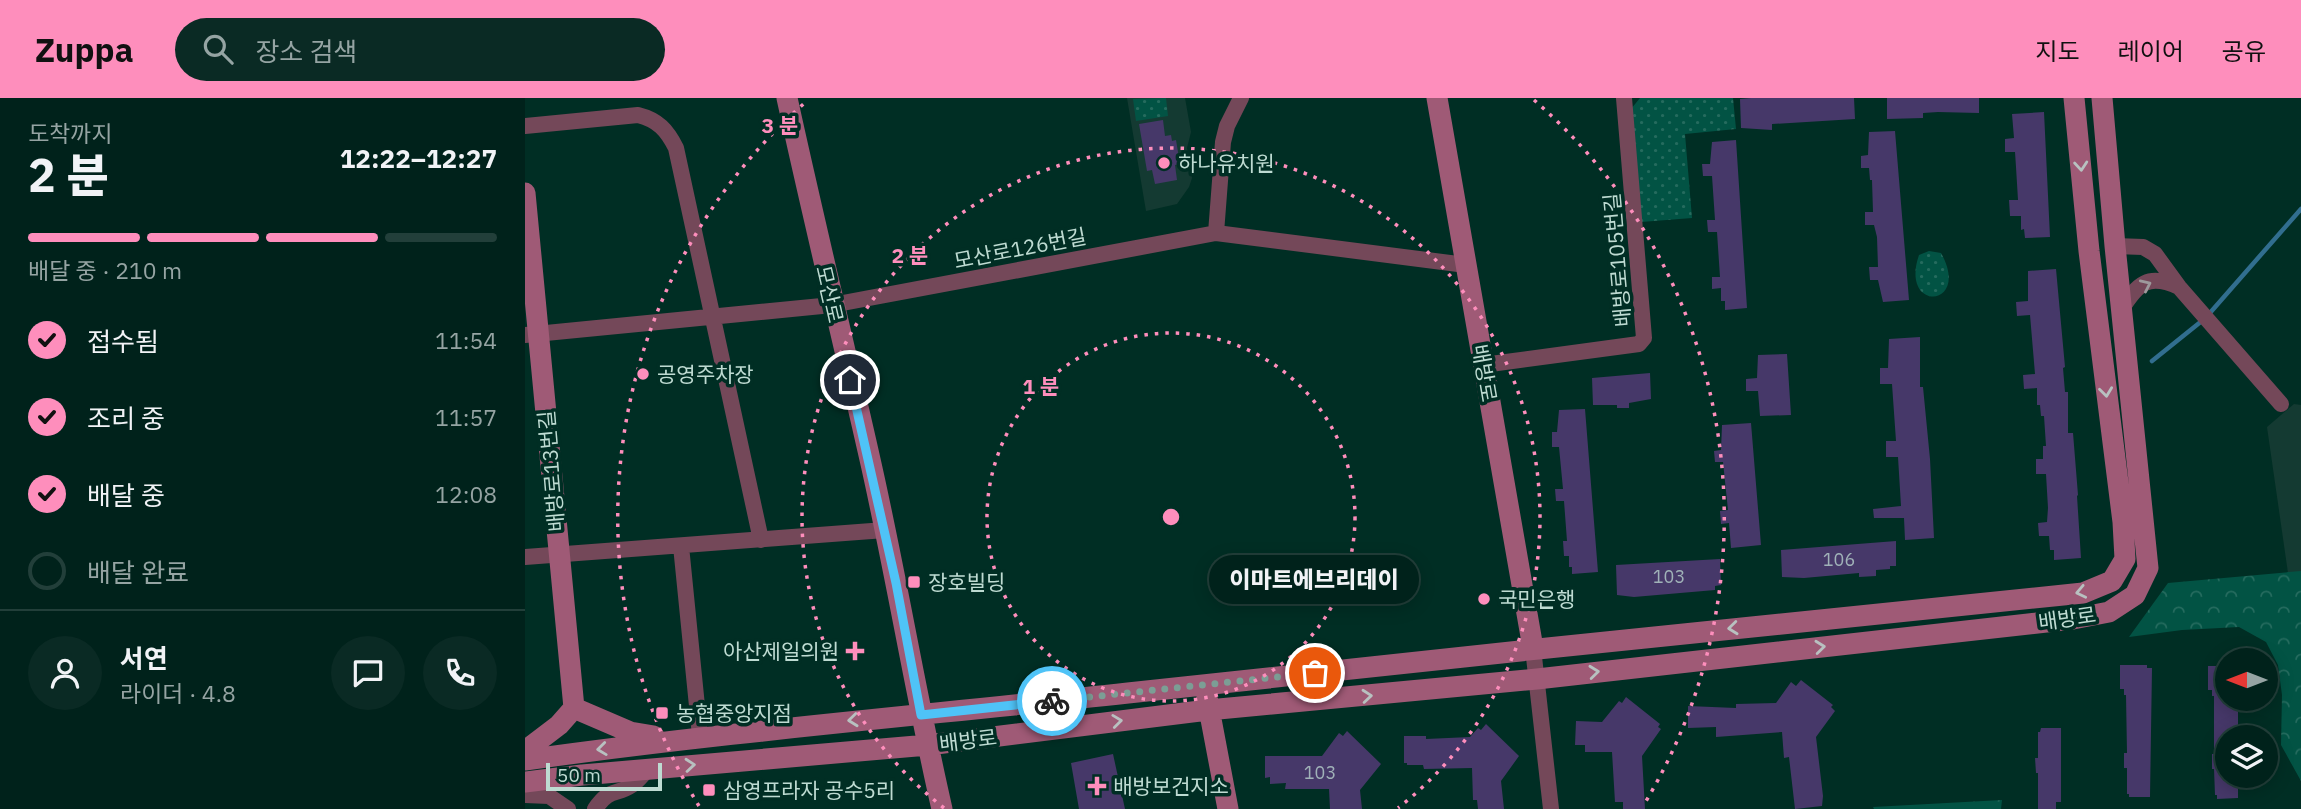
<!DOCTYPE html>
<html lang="ko">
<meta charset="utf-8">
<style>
body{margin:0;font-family:"IBM Plex Sans","Noto Sans KR",sans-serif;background:#0a2a24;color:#f1f3f6;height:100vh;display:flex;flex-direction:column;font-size:26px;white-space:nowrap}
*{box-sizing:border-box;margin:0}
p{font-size:23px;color:#95a4a3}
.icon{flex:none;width:38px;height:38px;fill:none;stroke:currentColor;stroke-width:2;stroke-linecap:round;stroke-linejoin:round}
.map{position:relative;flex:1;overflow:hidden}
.panel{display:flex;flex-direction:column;background:#00221b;width:525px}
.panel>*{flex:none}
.needle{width:46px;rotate:270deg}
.fabs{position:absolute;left:1690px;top:550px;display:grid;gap:14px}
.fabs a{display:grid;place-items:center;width:63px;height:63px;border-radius:50%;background:#00221b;box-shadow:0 4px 18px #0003,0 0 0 2px #223f3a;font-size:35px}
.scale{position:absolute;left:21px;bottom:18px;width:116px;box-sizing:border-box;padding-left:7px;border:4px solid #bedbd2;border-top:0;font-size:19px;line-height:24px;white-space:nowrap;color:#bedbd2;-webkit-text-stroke:5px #002e24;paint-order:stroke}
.pin{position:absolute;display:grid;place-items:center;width:60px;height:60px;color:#fff;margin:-30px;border:4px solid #fff;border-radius:50%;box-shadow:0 2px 7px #0007}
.courier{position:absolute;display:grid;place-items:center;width:70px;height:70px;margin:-35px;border:5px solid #4fc3f7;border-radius:50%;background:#fff;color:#222;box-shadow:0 2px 9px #0007}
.bubble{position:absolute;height:49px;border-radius:24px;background:#00221b;box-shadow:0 4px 18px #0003,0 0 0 2px #223f3a;font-size:23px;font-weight:800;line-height:49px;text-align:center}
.head em{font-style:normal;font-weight:800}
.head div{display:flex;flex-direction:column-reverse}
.head{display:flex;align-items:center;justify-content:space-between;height:119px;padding:0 28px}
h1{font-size:46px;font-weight:800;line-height:52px}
.bar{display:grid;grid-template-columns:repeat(4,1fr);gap:10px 7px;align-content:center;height:84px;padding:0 28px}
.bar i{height:9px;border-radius:5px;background:#223f3a}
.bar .current{background:#fe8ebc}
.bar p{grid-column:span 4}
.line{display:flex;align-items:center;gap:18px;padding:0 28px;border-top:2px solid #223f3a}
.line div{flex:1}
.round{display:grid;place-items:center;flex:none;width:74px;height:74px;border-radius:37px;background:#0a2a24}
ol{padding:0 28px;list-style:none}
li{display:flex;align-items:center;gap:21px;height:77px}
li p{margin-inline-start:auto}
li .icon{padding:7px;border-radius:50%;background:#fe8ebc;color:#111;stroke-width:4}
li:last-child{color:#95a4a3}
li i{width:38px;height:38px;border:4px solid #223f3a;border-radius:50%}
header{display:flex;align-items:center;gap:42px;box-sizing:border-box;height:98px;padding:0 35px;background:#fe8ebc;color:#111}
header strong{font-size:33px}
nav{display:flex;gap:38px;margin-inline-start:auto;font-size:24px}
.search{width:490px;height:63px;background:#0a2a24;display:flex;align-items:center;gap:18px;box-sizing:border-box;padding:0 24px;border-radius:38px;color:#95a4a3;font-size:26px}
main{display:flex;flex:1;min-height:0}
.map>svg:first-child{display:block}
.built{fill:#143a32}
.forest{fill:url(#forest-crowns)}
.park{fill:url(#park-dots)}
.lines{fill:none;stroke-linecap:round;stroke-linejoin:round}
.stream{stroke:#316e8f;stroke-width:4.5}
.building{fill:#463869}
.street{stroke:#744859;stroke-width:16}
.secondary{stroke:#9f5a76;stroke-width:21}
.oneway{stroke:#b8c1c0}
.oneway2{stroke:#9d999c}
.done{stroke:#7c9e95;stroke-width:7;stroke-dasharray:0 12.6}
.route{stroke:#4fc3f7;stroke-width:9}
.ring{fill:none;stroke:#fe8ebc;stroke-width:3.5;stroke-dasharray:3.5 7}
.poi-dot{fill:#fe8ebc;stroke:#002e24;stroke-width:2.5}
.labels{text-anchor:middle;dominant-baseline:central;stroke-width:7;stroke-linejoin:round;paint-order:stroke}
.number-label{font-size:18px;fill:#a0b2b8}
.poi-label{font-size:21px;fill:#bedbd2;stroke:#002e24;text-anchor:start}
.street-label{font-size:21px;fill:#bedbd2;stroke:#002e24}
.centre{fill:#fe8ebc;stroke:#002e24;stroke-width:3.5}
.ring-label{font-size:21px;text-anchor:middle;font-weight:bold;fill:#fe8ebc;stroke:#002e24;stroke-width:7;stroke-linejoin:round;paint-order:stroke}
</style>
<header>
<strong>Zuppa</strong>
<div class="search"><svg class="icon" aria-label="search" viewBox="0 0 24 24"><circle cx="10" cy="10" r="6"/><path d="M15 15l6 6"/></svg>장소 검색</div>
<nav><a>지도</a><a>레이어</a><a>공유</a></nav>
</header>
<main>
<section class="panel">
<div class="head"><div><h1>2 분</h1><p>도착까지</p></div><em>12:22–12:27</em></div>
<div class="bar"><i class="current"></i><i class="current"></i><i class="current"></i><i></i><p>배달 중 · 210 m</p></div>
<ol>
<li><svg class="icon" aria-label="check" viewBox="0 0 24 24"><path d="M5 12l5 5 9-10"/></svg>접수됨<p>11:54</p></li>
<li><svg class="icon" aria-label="check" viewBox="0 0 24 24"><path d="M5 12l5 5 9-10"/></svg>조리 중<p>11:57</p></li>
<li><svg class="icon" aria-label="check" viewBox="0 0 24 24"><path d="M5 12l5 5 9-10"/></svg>배달 중<p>12:08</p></li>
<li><i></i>배달 완료</li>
</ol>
<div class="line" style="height:126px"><a class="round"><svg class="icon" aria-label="person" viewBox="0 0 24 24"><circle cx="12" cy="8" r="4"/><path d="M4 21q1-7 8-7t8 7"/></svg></a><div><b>서연</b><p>라이더 · 4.8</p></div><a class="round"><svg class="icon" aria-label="chat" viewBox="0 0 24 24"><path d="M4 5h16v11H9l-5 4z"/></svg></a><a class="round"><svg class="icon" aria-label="phone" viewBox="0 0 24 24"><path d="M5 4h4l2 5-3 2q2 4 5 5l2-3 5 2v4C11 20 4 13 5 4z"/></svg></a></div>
</section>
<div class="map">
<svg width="1776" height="711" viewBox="0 0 1776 711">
<defs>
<pattern id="forest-crowns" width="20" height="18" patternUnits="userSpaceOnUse" patternTransform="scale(1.75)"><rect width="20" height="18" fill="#025344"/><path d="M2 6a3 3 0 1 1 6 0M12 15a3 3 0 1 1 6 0" fill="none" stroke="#256b5e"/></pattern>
<pattern id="park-dots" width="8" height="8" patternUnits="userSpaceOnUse" patternTransform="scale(1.75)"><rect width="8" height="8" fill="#025344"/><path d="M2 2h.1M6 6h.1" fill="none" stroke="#256b5e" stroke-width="1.8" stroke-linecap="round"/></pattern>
</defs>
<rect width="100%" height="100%" fill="#002e24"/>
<path class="built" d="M602,0H660L666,34L662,50L667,80L664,89L652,106L621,113Z
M1769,306L1776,307V474L1763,475L1742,329Z"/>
<path class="forest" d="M1776,473V683L1756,647L1757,597L1753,567L1741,544L1714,529L1657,532L1604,539L1643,485Z
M1477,702L1476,711H1349L1348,709Z"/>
<path class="park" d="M641,0L643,18L611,23L608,1Z
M1115,0H1208L1211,31L1160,36L1167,120L1116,124L1106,11Z
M1404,153L1416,155C1447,210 1374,215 1394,157Z"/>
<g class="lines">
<path class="stream" d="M1684,216L1776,111
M1627,263L1678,222"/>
</g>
<path class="building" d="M1226,0H1329L1330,21L1247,26V32L1216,30L1215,1Z
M1362,0H1454V15L1413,14L1398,15V20L1362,21Z
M1519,14L1525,139L1500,140L1499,131L1496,132V118H1485L1484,102H1493L1491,69L1490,54H1480V41L1489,40L1487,16Z
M638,22L640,38L646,37L647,43L651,42L655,66L650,67L652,82L630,86L627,72L622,73L614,26Z
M1370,33L1384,202L1358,204L1353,182H1345L1344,169H1353L1352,139L1349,127H1340V114H1348L1347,82H1345L1344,70H1336V58L1343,57L1344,34Z
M1211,42L1222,210L1200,212V203H1196V190L1187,191V179H1195L1192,134H1183L1182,122H1190L1187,78H1178L1177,66H1185L1187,44Z
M1531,171L1540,269L1538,270L1540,294H1543V335H1548L1553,397L1552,398L1556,460L1529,462V452H1525L1524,438H1514L1513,425L1522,424L1523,410L1521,376H1511V361H1518V348H1521L1519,318H1516L1515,307H1512V290L1499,291L1498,277L1510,276L1505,217L1492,218L1491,204L1503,203V173Z
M1395,239V289H1398L1405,361L1409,440L1380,442L1379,420H1349L1348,411L1376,408L1373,359H1361V343H1371L1367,286H1355V270H1363L1364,241Z
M1262,256L1266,317L1235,318L1233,293H1221V281L1232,280L1233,257Z
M1125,275L1126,301L1104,305V310H1092V307H1068L1067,280Z
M1060,311L1073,474L1047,476V469H1044V458H1039L1038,443H1042L1039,403H1031L1030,391H1038L1034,349H1027V334H1032L1034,312Z
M1226,325L1236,447L1206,450L1204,425L1196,426L1195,413L1203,412L1198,364H1190L1189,353L1196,352L1197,327Z
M1371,443V468H1365V471L1351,472V478L1334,479V475L1279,480L1257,479L1256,452Z
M1195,461L1196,487L1190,488V492L1109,499L1092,497L1091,467Z
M1595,567H1622V570H1627L1625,699H1604V696H1602V670H1599V655H1602L1601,597H1599V591H1595Z
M1683,568H1703V600H1713V639H1703V677H1713V700L1692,701V697H1690L1689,671H1687V656H1689V598H1687V592H1683Z
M1276,582L1308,607L1306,609L1310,613L1291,639L1298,698L1297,708L1270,711L1264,659L1259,660L1257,634L1191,639V629L1163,630V608L1211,610V606L1251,605L1266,584L1271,588Z
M1101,599L1135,626L1133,629L1136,631L1117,658L1120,711H1098V704H1090L1087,654H1060V647H1050L1051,623L1077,624L1094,603L1097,605Z
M961,626L994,658L976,683L979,711H953L952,702H948L947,670L899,671L898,667H882V665H879V638H901V641L945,639L953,630L956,632Z
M1516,630H1536V704H1531V711H1513V675H1511L1510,660H1513V634H1515Z
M822,633L856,666L835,692L837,711H805L804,691H760L761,685L745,686V679L740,680V658H797L814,635L818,638Z
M588,656L600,711H554L546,665Z"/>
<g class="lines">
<path class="street" d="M0,28L113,17C133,22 142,32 151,50L236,442
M691,135L698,44L702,28L716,0
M1590,148L1618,149L1630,156L1654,189L1756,306
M1596,212C1613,185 1623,175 1654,189
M0,237L307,207L691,135L941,167
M958,267L1114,246L1119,240L1099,0
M156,448L175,638
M0,459L360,432
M1008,550L1026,711
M0,697L24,698L43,711
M70,711C85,689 91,698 107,687C113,683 118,676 123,671"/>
<path class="secondary" d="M262,0C288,119 317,238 344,357C371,475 390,594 417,711
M912,0L1008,550
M0,95L49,610
M682,600L703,711
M49,610L105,634L129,638
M0,653L34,627L49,610
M0,662C200,634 402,617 603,595C921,561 1240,526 1558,495L1587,483L1600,461L1598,424L1564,153L1549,0
M0,684L57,677L403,647L683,612L1012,581L1548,521L1584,514L1610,497L1623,470L1590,148L1577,0"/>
</g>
<defs><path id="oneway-chevron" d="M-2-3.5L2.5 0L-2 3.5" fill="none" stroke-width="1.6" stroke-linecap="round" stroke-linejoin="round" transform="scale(1.75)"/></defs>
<g class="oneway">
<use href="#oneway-chevron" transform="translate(1556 68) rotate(85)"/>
<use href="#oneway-chevron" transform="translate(1581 294) rotate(83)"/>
<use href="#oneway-chevron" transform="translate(1556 494) rotate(168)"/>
<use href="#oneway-chevron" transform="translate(1208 530) rotate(174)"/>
<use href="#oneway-chevron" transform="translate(1295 549) rotate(-6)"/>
<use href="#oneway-chevron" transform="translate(1069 574) rotate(-6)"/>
<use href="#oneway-chevron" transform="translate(842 598) rotate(-5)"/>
<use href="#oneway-chevron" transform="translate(328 622) rotate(174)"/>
<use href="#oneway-chevron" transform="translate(592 623) rotate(-7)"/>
<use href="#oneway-chevron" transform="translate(77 651) rotate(173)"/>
<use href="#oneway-chevron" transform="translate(165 667) rotate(-5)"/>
</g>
<use class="oneway2" href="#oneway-chevron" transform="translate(1621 187) rotate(-25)"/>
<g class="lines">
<path class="done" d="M527,603L790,575"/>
<path class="route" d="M325,282L371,485L396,617L527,603"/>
</g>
<g class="ring">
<circle cx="646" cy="419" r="184"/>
<path d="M419 710A369 369 0 1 1 873 710"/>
<path d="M174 708A553 553 0 0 1 283 2M1009 2A553 553 0 0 1 1118 708"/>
</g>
<g class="poi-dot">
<circle cx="639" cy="65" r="7"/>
<circle cx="118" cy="276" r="7"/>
<rect x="382" y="477" width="14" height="14" rx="3.5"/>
<circle cx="959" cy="501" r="7"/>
<path d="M326.5 542.5h7v7h7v7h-7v7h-7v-7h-7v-7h7z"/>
<rect x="130" y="608" width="14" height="14" rx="3.5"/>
<path d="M568.5 677.5h7v7h7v7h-7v7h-7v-7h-7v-7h7z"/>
<rect x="177" y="685" width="14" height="14" rx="3.5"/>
</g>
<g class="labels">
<g class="number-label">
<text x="1314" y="461">106</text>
<text x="1144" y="478">103</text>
<text x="795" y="674">103</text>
</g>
<g class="poi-label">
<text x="653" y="65">하나유치원</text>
<text x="132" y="276">공영주차장</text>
<text x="403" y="484">장호빌딩</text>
<text x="973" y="501">국민은행</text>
<text x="314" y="553" text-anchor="end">아산제일의원</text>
<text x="151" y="615">농협중앙지점</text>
<text x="588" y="688">배방보건지소</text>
<text x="198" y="692">삼영프라자 공수5리</text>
</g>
<g class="street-label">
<text transform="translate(495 150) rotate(-11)">모산로126번길</text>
<text transform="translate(1092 162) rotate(-95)">배방로105번길</text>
<text transform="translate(305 196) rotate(77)">모산로</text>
<text transform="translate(960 275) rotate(80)">배방로</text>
<text transform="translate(26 373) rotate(-95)">배방로13번길</text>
<text transform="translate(1542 520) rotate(-8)">배방로</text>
<text transform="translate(443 642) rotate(-7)">배방로</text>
</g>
</g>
<circle cx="646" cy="419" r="10" class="centre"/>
<g class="ring-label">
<text x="255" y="35">3 분</text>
<text x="385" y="165">2 분</text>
<text x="516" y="296">1 분</text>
</g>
</svg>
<div class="fabs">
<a><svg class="needle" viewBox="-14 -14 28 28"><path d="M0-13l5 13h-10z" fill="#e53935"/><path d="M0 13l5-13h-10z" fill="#95a4a3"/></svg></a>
<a><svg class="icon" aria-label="layers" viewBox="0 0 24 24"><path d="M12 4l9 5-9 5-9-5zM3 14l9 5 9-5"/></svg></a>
</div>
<div class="scale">50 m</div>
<div class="pin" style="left:790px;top:575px;background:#ea580c"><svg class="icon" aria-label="bag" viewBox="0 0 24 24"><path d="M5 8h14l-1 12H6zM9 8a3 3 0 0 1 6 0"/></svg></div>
<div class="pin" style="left:325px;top:282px;background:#1f2937"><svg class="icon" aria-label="home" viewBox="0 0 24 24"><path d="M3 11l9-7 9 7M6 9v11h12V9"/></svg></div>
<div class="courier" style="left:527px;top:603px"><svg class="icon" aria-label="bike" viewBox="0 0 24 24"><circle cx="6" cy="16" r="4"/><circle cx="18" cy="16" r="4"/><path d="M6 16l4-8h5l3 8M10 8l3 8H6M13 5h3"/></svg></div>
<div class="bubble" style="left:684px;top:457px;width:210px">이마트에브리데이</div>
</div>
</main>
